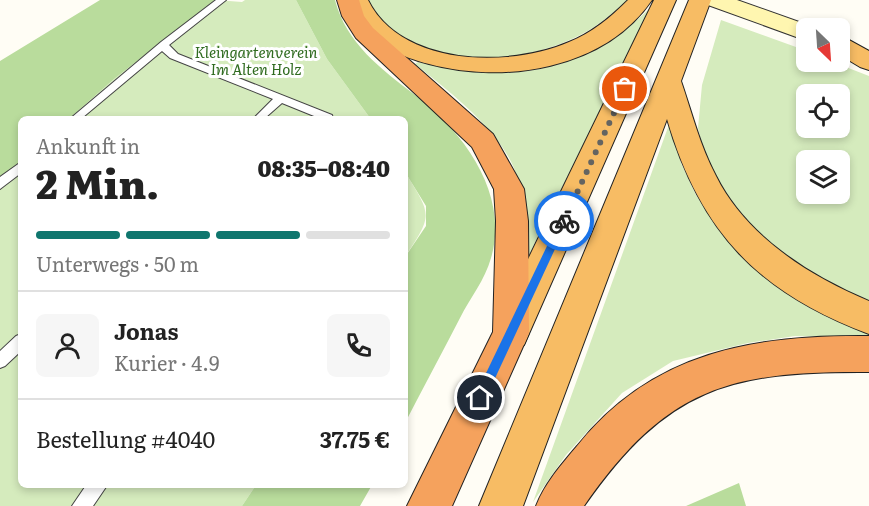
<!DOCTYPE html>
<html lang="de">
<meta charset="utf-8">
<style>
body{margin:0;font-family:Literata,serif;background:#f6f6f6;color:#222;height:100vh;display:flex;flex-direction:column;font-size:22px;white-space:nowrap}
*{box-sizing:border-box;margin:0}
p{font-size:20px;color:#767676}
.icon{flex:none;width:33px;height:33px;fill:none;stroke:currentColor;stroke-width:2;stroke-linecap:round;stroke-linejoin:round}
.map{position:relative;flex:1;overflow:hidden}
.side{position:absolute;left:18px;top:116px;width:390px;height:372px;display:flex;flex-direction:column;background:#fff;border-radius:9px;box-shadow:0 3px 9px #0003}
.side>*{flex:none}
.needle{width:39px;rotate:155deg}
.fabs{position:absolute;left:796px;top:18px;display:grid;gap:12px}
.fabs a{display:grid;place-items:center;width:54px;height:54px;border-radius:9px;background:#fff;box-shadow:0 3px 9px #0003;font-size:30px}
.pin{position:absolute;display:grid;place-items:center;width:51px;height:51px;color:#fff;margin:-26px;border:3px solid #fff;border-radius:50%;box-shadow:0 2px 6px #0007}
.courier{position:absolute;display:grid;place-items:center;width:60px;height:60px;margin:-30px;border:4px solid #1a73e8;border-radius:50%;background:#fff;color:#222;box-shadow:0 2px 8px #0007}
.headline em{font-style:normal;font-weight:800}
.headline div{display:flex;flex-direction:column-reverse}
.headline{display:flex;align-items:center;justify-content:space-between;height:102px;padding:0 18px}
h1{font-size:39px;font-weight:800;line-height:45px}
.bar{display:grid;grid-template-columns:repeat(4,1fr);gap:9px 6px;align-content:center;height:72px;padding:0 18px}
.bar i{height:8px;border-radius:4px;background:#e0e0e0}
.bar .current{background:#0f766e}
.bar p{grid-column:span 4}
.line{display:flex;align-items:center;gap:15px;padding:0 18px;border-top:2px solid #e0e0e0}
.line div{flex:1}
.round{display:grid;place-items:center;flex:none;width:63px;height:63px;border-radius:9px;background:#f6f6f6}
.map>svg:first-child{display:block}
.green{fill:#d5ebbd;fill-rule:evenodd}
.forest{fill:#b9dc9c}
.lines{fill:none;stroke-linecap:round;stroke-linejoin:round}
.service-casing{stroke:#444;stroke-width:2}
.secondary-casing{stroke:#333;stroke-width:2}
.trunk-casing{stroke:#222;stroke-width:2}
.motorway-casing{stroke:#222;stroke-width:2}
.service{fill:#fff;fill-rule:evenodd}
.secondary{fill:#fff6b0;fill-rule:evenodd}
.trunk{fill:#f7bc64;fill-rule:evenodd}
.motorway{fill:#f5a25d;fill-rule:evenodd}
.route{fill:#1a73e8}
.done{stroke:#646461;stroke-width:6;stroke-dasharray:0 10.8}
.labels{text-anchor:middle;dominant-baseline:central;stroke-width:6;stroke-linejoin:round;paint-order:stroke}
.far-park-label{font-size:15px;font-style:italic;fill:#2f6b1f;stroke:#fff}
</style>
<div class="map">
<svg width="869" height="506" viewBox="0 0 869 506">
<rect width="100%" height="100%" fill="#fffdf5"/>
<path class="green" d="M216,0L242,2L245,0H296L327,59L370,118H70L114,79Z
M363,0H628C611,15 593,30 572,39C522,62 444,68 395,38C383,30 372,11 363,0Z
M650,8L528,257C525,232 524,205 518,180C507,135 450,92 415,64L418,62C508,85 582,74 650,8Z
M721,20L807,51V62H833L869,76V307L775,251L728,201L703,150L698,128L702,85ZM807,94H840V128H807ZM807,160H840V194H807Z
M671,119L681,163L696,195L721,230L869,333V338L795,336L748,343L673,361L622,393L566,455L533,502Z
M21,161V484L256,485L242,506H0V179Z
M405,172C432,216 433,214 405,257Z"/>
<path class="forest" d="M100,0H216L114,79L70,118H21V161L0,179V61Z
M296,0H335C346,43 381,69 415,95C463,131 510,194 491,258C485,280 470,298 460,318C442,353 423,388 405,423V257L426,226V206L405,172V118H370L327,59Z
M739,483L746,506H686Z
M256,485V484L372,485L360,506H242Z"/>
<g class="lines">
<g class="service-casing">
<path id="service" d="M216,0H226L169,45L178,54L332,115L333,118H319L282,103L265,118H254L273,99L170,58L162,51L82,118H71L161,42Z
M21,162V173L0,189V177Z
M21,334V351L5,366L0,368V351L16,336Z
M87,484H108L93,506H72Z"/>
</g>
<g class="secondary-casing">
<path id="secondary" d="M705,0H737L816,28H807V40L799,38L708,5Z"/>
</g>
<g class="trunk-casing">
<path id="trunk" d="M346,0H368C401,67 509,68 569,42C592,33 611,17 628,0H652C604,70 504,84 429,64C402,57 377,46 358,24C353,17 350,8 346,0Z
M654,0H676L524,345L511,350L498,345L493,333L498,321Z
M689,0H711L681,81C692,113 700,146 716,176C746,236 809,276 869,301V334C759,293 700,232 667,119L523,506H479Z
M840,38L849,40L869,51V70L860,67L840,55Z"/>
</g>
<g class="motorway-casing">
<path id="motorway" d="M337,0H359L364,16L373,28L493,134L524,189L528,221L529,333L452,506H407L493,332L496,221L494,189L472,147L356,38L342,16Z
M869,336V372C729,371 667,387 584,506H536C545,483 561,465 577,446C653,351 754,335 869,336Z"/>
</g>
<use href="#service" class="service"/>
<use href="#secondary" class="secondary"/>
<use href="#trunk" class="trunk"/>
<use href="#motorway" class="motorway"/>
</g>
<path class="route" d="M564,217L568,221L484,402H476V394L559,221Z"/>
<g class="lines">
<path class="done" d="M564,221L625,89"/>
</g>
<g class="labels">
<g class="far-park-label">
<text x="256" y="51">Kleingartenverein<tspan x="256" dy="17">Im Alten Holz</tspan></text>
</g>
</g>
</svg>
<div class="fabs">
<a><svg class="needle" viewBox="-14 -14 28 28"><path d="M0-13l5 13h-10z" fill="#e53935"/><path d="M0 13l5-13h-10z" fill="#767676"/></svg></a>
<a><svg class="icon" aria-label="locate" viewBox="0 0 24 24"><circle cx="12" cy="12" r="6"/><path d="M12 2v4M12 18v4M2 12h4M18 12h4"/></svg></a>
<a><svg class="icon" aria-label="layers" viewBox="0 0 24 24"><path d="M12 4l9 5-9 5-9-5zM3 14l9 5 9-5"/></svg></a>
</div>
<div class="pin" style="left:625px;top:89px;background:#ea580c"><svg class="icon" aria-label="bag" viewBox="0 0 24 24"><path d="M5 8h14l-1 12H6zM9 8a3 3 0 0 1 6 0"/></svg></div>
<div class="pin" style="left:480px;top:398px;background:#1f2937"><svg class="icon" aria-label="home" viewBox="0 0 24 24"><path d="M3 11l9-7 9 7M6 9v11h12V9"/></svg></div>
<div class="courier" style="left:564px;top:221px"><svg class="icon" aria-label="bike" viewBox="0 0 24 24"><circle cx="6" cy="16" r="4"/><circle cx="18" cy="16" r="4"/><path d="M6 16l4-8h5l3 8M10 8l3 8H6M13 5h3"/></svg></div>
<section class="side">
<div class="headline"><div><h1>2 Min.</h1><p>Ankunft in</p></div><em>08:35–08:40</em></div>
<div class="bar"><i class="current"></i><i class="current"></i><i class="current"></i><i></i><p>Unterwegs · 50 m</p></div>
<div class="line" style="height:108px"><a class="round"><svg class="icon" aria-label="person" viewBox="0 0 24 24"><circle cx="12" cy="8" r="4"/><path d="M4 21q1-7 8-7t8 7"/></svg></a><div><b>Jonas</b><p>Kurier · 4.9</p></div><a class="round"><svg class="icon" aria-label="phone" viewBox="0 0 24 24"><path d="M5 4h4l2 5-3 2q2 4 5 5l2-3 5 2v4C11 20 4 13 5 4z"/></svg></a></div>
<div class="line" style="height:78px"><div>Bestellung #4040</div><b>37.75 €</b></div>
</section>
</div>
